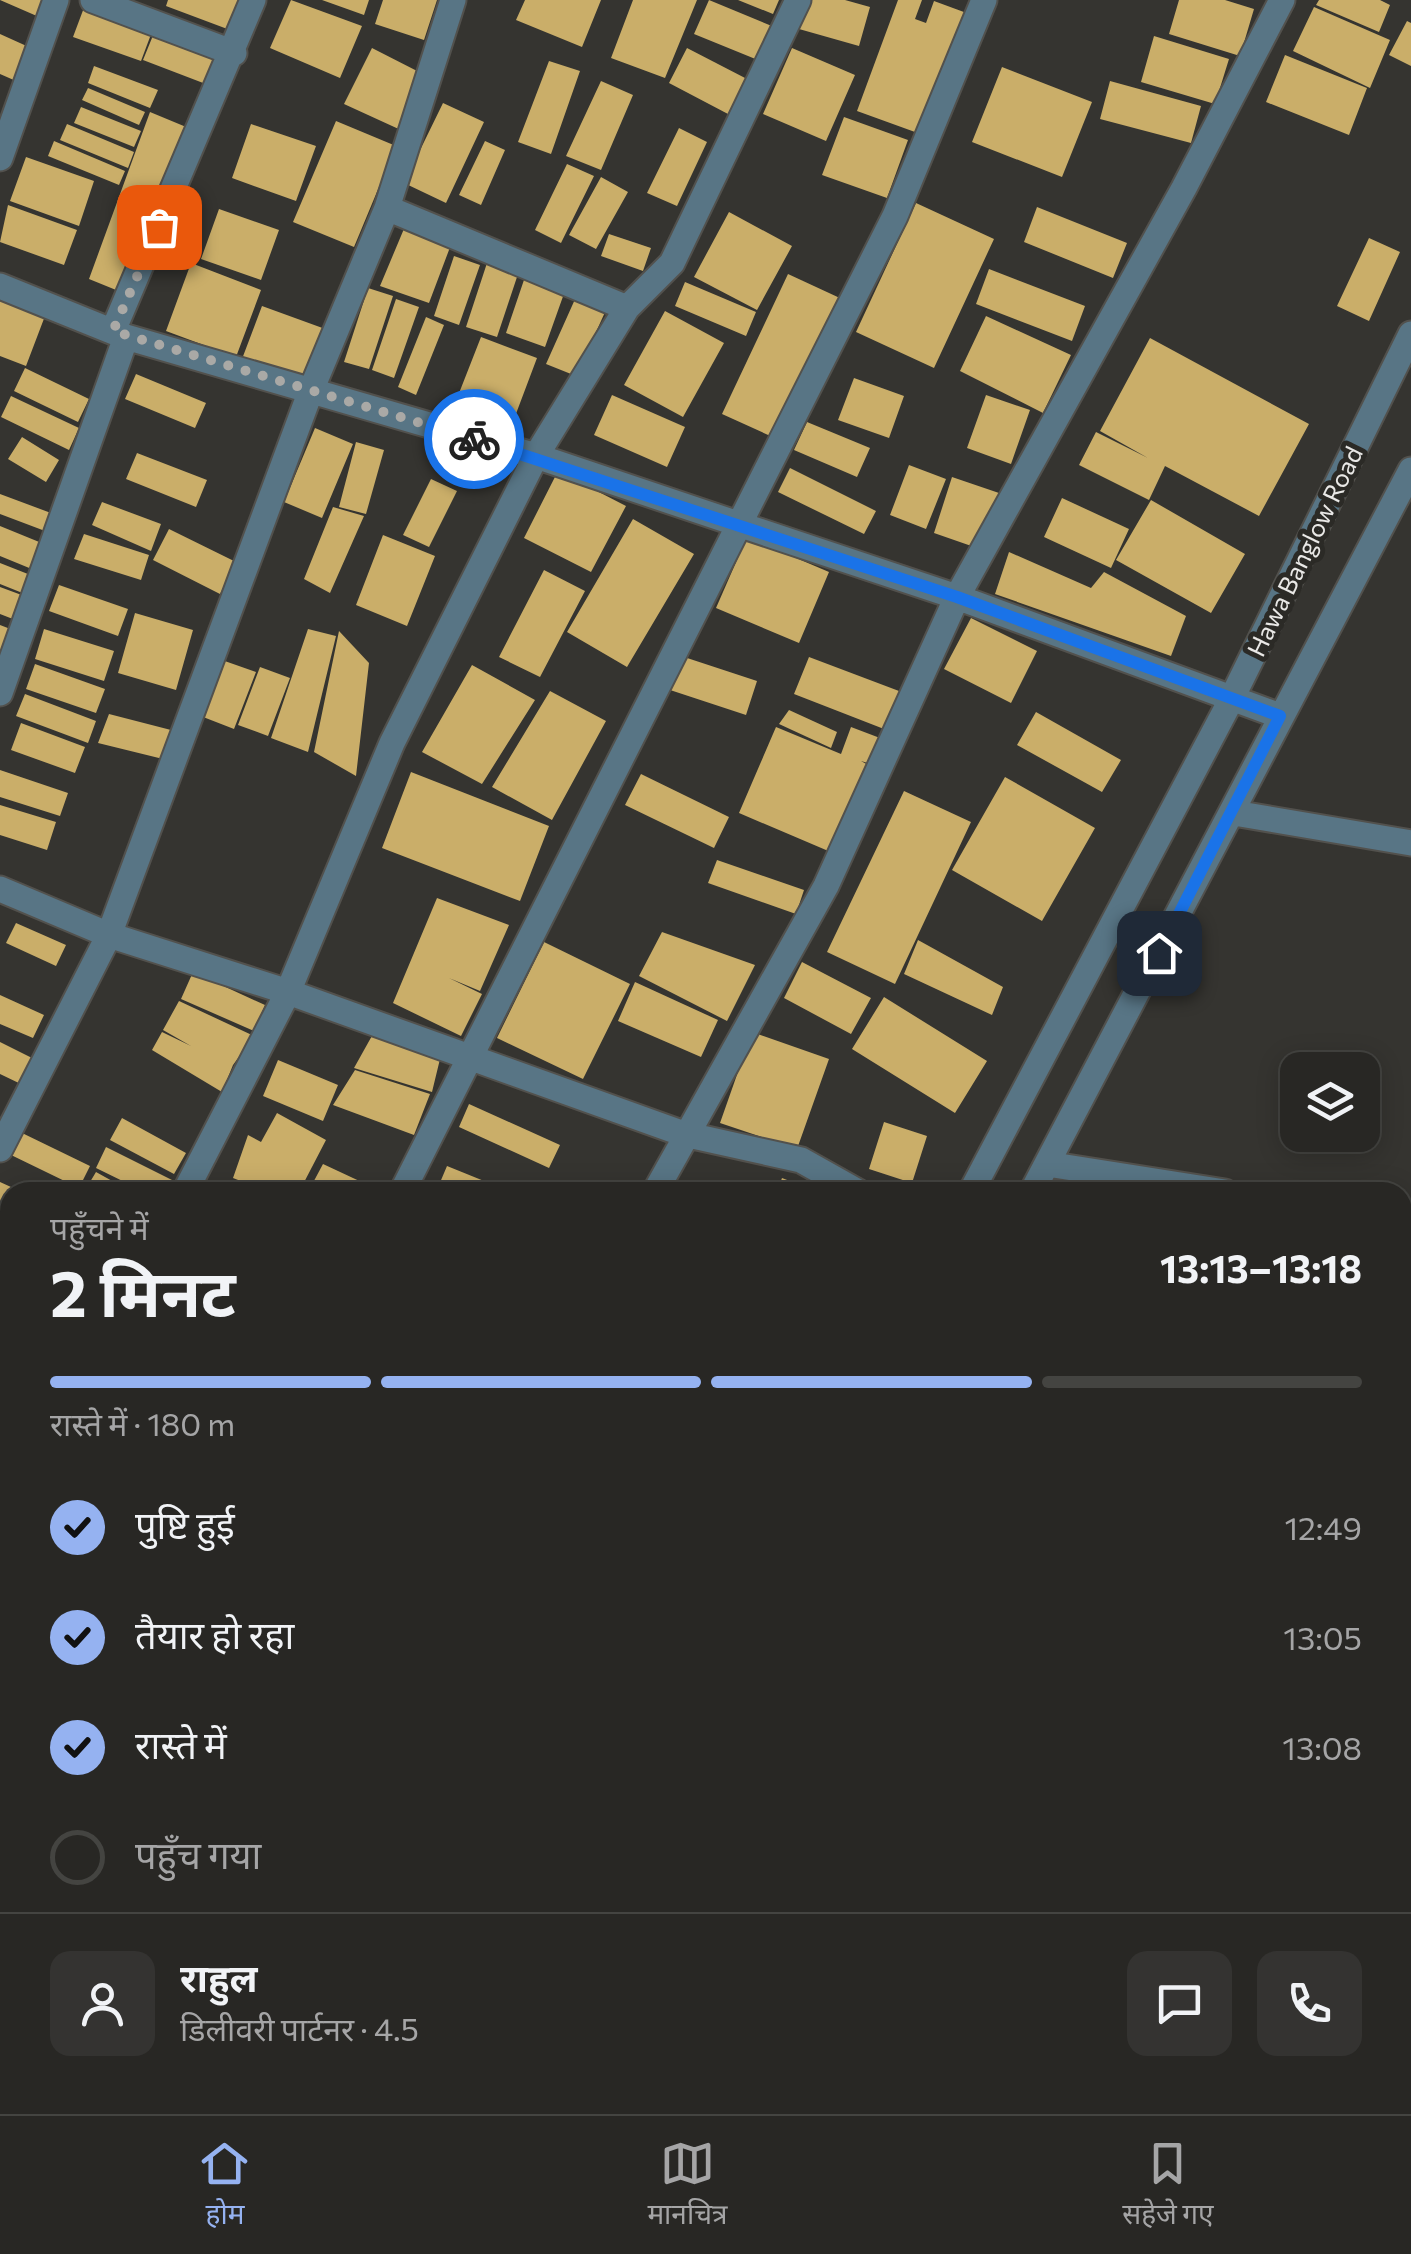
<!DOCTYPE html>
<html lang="hi">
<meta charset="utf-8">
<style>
body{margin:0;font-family:Commissioner,"Noto Sans Devanagari",sans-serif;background:#343331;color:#f1f3f6;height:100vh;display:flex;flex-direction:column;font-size:38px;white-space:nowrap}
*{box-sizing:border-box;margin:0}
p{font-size:32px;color:#a5a5a6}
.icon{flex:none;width:55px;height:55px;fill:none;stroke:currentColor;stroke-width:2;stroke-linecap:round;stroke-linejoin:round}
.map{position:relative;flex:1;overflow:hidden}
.sheet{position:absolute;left:0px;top:1182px;width:1412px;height:932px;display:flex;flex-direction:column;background:#282724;border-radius:30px 30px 0 0;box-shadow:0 5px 25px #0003,0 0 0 2px #444441}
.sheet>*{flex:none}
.buttons{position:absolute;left:1280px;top:1052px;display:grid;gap:20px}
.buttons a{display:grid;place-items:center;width:100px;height:100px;border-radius:20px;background:#282724;box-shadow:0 5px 25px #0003,0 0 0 2px #444441;font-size:50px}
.pin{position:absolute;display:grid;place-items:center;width:85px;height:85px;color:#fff;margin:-42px;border-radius:20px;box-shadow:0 5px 15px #0006}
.courier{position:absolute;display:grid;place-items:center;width:100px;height:100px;margin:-50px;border:8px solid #1a73e8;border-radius:50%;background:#fff;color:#222;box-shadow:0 2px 12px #0007}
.overview em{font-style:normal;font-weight:700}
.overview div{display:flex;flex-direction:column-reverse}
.overview{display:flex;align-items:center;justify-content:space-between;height:170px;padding:0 50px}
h1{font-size:65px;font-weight:700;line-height:75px}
.bar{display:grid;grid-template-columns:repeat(4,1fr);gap:15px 10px;align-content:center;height:120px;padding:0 50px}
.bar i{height:12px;border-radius:8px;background:#444441}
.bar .active{background:#95b2f1}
.bar p{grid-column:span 4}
.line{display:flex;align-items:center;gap:25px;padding:0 50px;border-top:2px solid #444441}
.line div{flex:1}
.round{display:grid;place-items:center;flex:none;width:105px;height:105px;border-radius:20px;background:#343331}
ol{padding:0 50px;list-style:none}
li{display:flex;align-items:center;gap:30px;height:110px}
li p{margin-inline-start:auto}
li .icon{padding:10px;border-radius:50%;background:#95b2f1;color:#111;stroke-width:4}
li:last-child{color:#a5a5a6}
li i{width:55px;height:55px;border:5px solid #444441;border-radius:50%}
.menu{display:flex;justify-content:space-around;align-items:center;height:140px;border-top:2px solid #444441;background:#282724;font-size:28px;color:#a5a5a6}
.menu a{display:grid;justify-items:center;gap:5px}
.menu .active{color:#95b2f1}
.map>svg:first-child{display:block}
.building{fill:#caae69}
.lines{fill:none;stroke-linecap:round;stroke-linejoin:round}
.minor-casing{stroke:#52514d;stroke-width:29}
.minor{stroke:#587585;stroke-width:25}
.done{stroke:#aaa9a6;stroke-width:10;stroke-dasharray:0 18}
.route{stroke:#1a73e8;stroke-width:12}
.labels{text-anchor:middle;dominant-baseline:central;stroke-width:10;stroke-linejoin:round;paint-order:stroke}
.street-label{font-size:25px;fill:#e9e8e6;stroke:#2b2a26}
</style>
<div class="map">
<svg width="1411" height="2114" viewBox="0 0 1411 2114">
<rect width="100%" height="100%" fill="#353430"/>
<path class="building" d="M0,0H53L46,20Z
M168,0H241L230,30L166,6Z
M291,0L362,26L340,78L270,48Z
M322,0H369L364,15Z
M383,0H437L424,40L375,24Z
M525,0H601L582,47L516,20Z
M633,0H697L665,78L611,58Z
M709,0L779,29L765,63L694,34Z
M738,0H779L773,14Z
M808,0H845L870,7L859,46L799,29Z
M898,0H922L915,19L926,23L934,1L972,15L926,136L857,111Z
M1179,0H1225L1254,9L1240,56L1169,34Z
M1319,0H1380L1390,5L1379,32L1316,5Z
M85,5L153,29L141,61L73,37Z
M1314,7L1390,40L1370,88L1293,51Z
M1407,21L1411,23V66L1389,55Z
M154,33L221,59L211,86L143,60Z
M0,34L31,48L16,81L0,74Z
M1154,36L1229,59L1215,104L1141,82Z
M372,48L421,73L403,131L344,104Z
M687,48L747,79L728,114L669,83Z
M792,48L855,75L826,141L763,114Z
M1285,55L1367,88L1349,135L1266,102Z
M549,61L580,71L551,154L518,142Z
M94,66L158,90L150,108L88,83Z
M1002,67L1092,102L1062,177L972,142Z
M601,81L633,95L601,170L566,156Z
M1110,81L1201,106L1191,143L1100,119Z
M88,88L145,112L139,125L82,100Z
M443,103L484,122L446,203L404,183Z
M81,107L141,131L134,147L74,123Z
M150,112L191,129L121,292L89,279Z
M844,117L908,140L887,198L822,175Z
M336,121L396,146L354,247L293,222Z
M67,124L134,152L128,168L60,140Z
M251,124L316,146L296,201L232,178Z
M679,128L707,142L677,206L647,193Z
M54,141L125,171L119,185L48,156Z
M485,141L505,150L481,205L459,195Z
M26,157L94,181L79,226L10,201Z
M567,164L594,176L561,243L535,230Z
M601,177L628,192L596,249L569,235Z
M916,203L994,239L934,368L856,332Z
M8,205L77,230L64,265L0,242Z
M1037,207L1127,243L1113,278L1024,242Z
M219,209L279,230L261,280L201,259Z
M729,212L792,246L757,310L694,277Z
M406,224L452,242L429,303L380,286Z
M609,234L651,248L643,271L601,256Z
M1369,238L1400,252L1369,321L1337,306Z
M454,256L480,265L459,325L434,316Z
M191,263L261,290L236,357L166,331Z
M487,263L518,274L497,337L466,327Z
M989,269L1085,306L1072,341L976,304Z
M526,274L566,288L545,347L506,333Z
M788,274L842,299L777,439L722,414Z
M685,282L756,312L746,336L675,306Z
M368,288L393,296L369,369L344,362Z
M576,297L606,310L576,376L546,364Z
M396,299L419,307L394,378L372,370Z
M0,300L45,316L26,366L0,356Z
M262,306L328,330L308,383L242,359Z
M665,311L724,343L683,417L624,385Z
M986,316L1071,355L1043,413L960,371Z
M426,317L444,325L416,395L398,387Z
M481,337L537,358L511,427L454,406Z
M1150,338L1309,424L1259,516L1165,466L1149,500L1079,465L1096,432L1148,458L1100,431Z
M25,368L89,399L78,422L14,391Z
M136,374L206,403L195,428L125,399Z
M854,378L904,396L889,438L838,420Z
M612,395L685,427L667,467L594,435Z
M986,395L1030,410L1011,464L967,448Z
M11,396L79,428L69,450L1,417Z
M807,422L870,448L857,477L794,450Z
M315,428L353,444L322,518L284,502Z
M22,437L59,460L46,482L8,459Z
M356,442L384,450L366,514L339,507Z
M137,453L207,480L196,507L126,479Z
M909,465L946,479L926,529L890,515Z
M790,468L876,511L864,534L778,492Z
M558,471L626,506L591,572L524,538Z
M952,477L999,493L980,549L934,533Z
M431,479L457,491L429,547L403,535Z
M0,494L59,516L53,534L0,514Z
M1062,498L1129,529L1111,568L1044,537Z
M1151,500L1245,554L1211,613L1116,560Z
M102,502L161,524L151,551L92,525Z
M333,507L364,516L330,593L304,579Z
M633,519L694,554L627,667L567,632Z
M0,526L49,546L39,572L0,556Z
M169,529L236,562L220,594L153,560Z
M84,534L149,555L141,580L74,559Z
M383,535L435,556L407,626L356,605Z
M747,537L829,572L799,643L716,608Z
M1009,552L1091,588L1104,572L1186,616L1171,656L995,594Z
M0,563L33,576L25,594L0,584Z
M544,570L585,591L540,677L499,657Z
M59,585L128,609L118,636L49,611Z
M0,587L27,597L18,621L0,614Z
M135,613L193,630L176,690L118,673Z
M971,618L1037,651L1011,703L944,669Z
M0,625L13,630L0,660Z
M44,629L114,651L104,681L35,659Z
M308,629L336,636L308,752L271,738Z
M339,631L369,663L356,776L314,752Z
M678,655L757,681L746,715L667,689Z
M809,657L899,691L884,729L794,694Z
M219,659L256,672L234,729L198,715Z
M35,664L105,689L96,713L26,689Z
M472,665L535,700L482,784L422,752Z
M260,667L290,678L268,736L238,725Z
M550,691L606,721L552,820L492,787Z
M25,694L96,721L88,743L16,716Z
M789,710L837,732L831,748L779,724Z
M1036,712L1121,760L1102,792L1017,745Z
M109,714L171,730L163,759L98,743Z
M21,723L85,747L75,773L11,750Z
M776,727L841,754L851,727L880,738L871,764L861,761L870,766L833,853L739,813Z
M0,770L68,793L60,816L0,797Z
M411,772L549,826L520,901L382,848Z
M641,774L729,817L714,848L625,805Z
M1005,777L1095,828L1042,921L952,870Z
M904,791L971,822L895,984L827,952Z
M0,805L56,822L47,850L0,835Z
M717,860L804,890L796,914L708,883Z
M437,898L509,925L480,991L449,978L482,994L461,1036L393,1003Z
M16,923L66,945L56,966L6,943Z
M662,932L755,965L727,1021L639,976Z
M918,940L1003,987L992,1015L904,974Z
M544,942L630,984L583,1079L497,1038Z
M802,962L871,998L851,1034L784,998Z
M193,972L265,1005L254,1031L181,999Z
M635,982L718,1020L701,1057L618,1021Z
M0,995L44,1015L33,1038L0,1024Z
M884,997L987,1061L955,1113L852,1049Z
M179,1001L254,1036L233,1065L222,1092L152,1050L162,1032L191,1046L163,1030Z
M752,1032L829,1059L797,1149L720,1123Z
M373,1034L440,1059L432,1092L354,1068Z
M0,1042L38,1061L25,1086L0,1074Z
M278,1060L338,1085L323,1121L263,1096Z
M355,1070L430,1094L414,1135L333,1105Z
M469,1104L560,1145L549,1168L459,1127Z
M277,1113L326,1140L299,1192H269L233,1178L248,1135L261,1142Z
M122,1118L186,1153L174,1174L110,1140Z
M884,1122L927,1136L912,1183L869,1169Z
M20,1132L90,1166L79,1188L9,1154Z
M106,1147L172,1180L166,1192H145L96,1168Z
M323,1164L383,1192H308Z
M447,1166L511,1192H436Z
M96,1172L132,1192H84Z
M782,1178L818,1192H777Z
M0,1182L22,1192H10V1213L0,1209Z
M0,1216L10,1221V1249L0,1244Z
M0,1286L10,1291L8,1314L0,1311Z
M0,1350L10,1355V1384L0,1379Z
M1402,1363L1411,1366V1443L1402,1440Z
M0,1387L10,1392V1422L0,1417Z
M0,1418L10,1423V1452L0,1447Z
M0,1467L10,1471V1498L0,1494Z
M0,1741L10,1746V1800L0,1795Z
M27,2105H57L74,2114H22Z
M314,2105H364L380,2114H309Z"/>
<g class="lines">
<g class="minor-casing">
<path id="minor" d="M93,0L234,53
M0,158L56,0
M387,208L627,308
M0,286L126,337L536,456L741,525L957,597L1280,716
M113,331L253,0
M0,693L126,337
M1234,813L1411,843
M0,889L109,935L288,992L684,1134L801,1160L858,1192
M0,1149L109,935L310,393L387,208L453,0
M1047,1164L1225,1192
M185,1192L288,992L392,743L536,456L627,308L672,263L798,0
M402,1192L895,216L984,0
M655,1192L826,886L957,597L1184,188L1282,0
M971,1192L1231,700L1411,334
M1032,1192L1411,470
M1402,1553L1411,1519
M0,1557L10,1538
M0,1902L10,1904
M481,2105L499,2114
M168,2114L173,2105
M565,2114L569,2105"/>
</g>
<use href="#minor" class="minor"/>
</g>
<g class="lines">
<path class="done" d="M159,227L113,331L474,439"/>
<path class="route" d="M474,439L957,597L1280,716L1159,953"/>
</g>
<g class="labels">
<g class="street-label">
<text transform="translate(1304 551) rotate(-64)">Hawa Banglow Road</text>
</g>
</g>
</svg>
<div class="buttons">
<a><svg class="icon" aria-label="layers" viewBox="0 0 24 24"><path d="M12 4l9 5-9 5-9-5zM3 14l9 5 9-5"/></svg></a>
</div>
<div class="pin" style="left:159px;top:227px;background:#ea580c"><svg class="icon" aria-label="bag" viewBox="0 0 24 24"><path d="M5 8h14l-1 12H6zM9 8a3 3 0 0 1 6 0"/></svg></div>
<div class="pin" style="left:1159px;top:953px;background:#1f2937"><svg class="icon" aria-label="home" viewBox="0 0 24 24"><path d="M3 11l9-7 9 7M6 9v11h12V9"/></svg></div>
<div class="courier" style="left:474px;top:439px"><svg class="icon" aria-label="bike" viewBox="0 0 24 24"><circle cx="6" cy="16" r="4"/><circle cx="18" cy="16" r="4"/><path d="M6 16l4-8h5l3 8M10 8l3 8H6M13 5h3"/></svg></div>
<section class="sheet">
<div class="overview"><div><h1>2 मिनट</h1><p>पहुँचने में</p></div><em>13:13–13:18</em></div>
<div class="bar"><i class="active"></i><i class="active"></i><i class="active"></i><i></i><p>रास्ते में · 180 m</p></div>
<ol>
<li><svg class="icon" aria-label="check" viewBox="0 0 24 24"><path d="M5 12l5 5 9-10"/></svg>पुष्टि हुई<p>12:49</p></li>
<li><svg class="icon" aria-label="check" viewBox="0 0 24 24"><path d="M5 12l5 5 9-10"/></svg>तैयार हो रहा<p>13:05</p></li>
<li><svg class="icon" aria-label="check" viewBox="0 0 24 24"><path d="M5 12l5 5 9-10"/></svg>रास्ते में<p>13:08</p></li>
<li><i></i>पहुँच गया</li>
</ol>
<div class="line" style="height:180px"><a class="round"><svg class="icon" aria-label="person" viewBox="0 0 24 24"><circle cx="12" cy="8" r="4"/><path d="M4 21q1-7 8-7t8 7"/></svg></a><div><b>राहुल</b><p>डिलीवरी पार्टनर · 4.5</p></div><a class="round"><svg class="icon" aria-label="chat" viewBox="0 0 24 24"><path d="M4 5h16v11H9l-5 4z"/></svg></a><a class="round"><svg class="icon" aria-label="phone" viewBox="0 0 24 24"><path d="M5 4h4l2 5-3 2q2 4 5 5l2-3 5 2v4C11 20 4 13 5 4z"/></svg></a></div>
</section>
</div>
<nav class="menu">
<a class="active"><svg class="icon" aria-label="home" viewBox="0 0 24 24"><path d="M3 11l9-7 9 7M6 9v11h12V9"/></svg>होम</a>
<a><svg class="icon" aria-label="map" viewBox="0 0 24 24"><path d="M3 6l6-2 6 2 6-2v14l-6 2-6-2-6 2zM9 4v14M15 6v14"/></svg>मानचित्र</a>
<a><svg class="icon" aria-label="saved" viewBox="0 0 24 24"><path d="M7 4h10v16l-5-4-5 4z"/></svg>सहेजे गए</a>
</nav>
